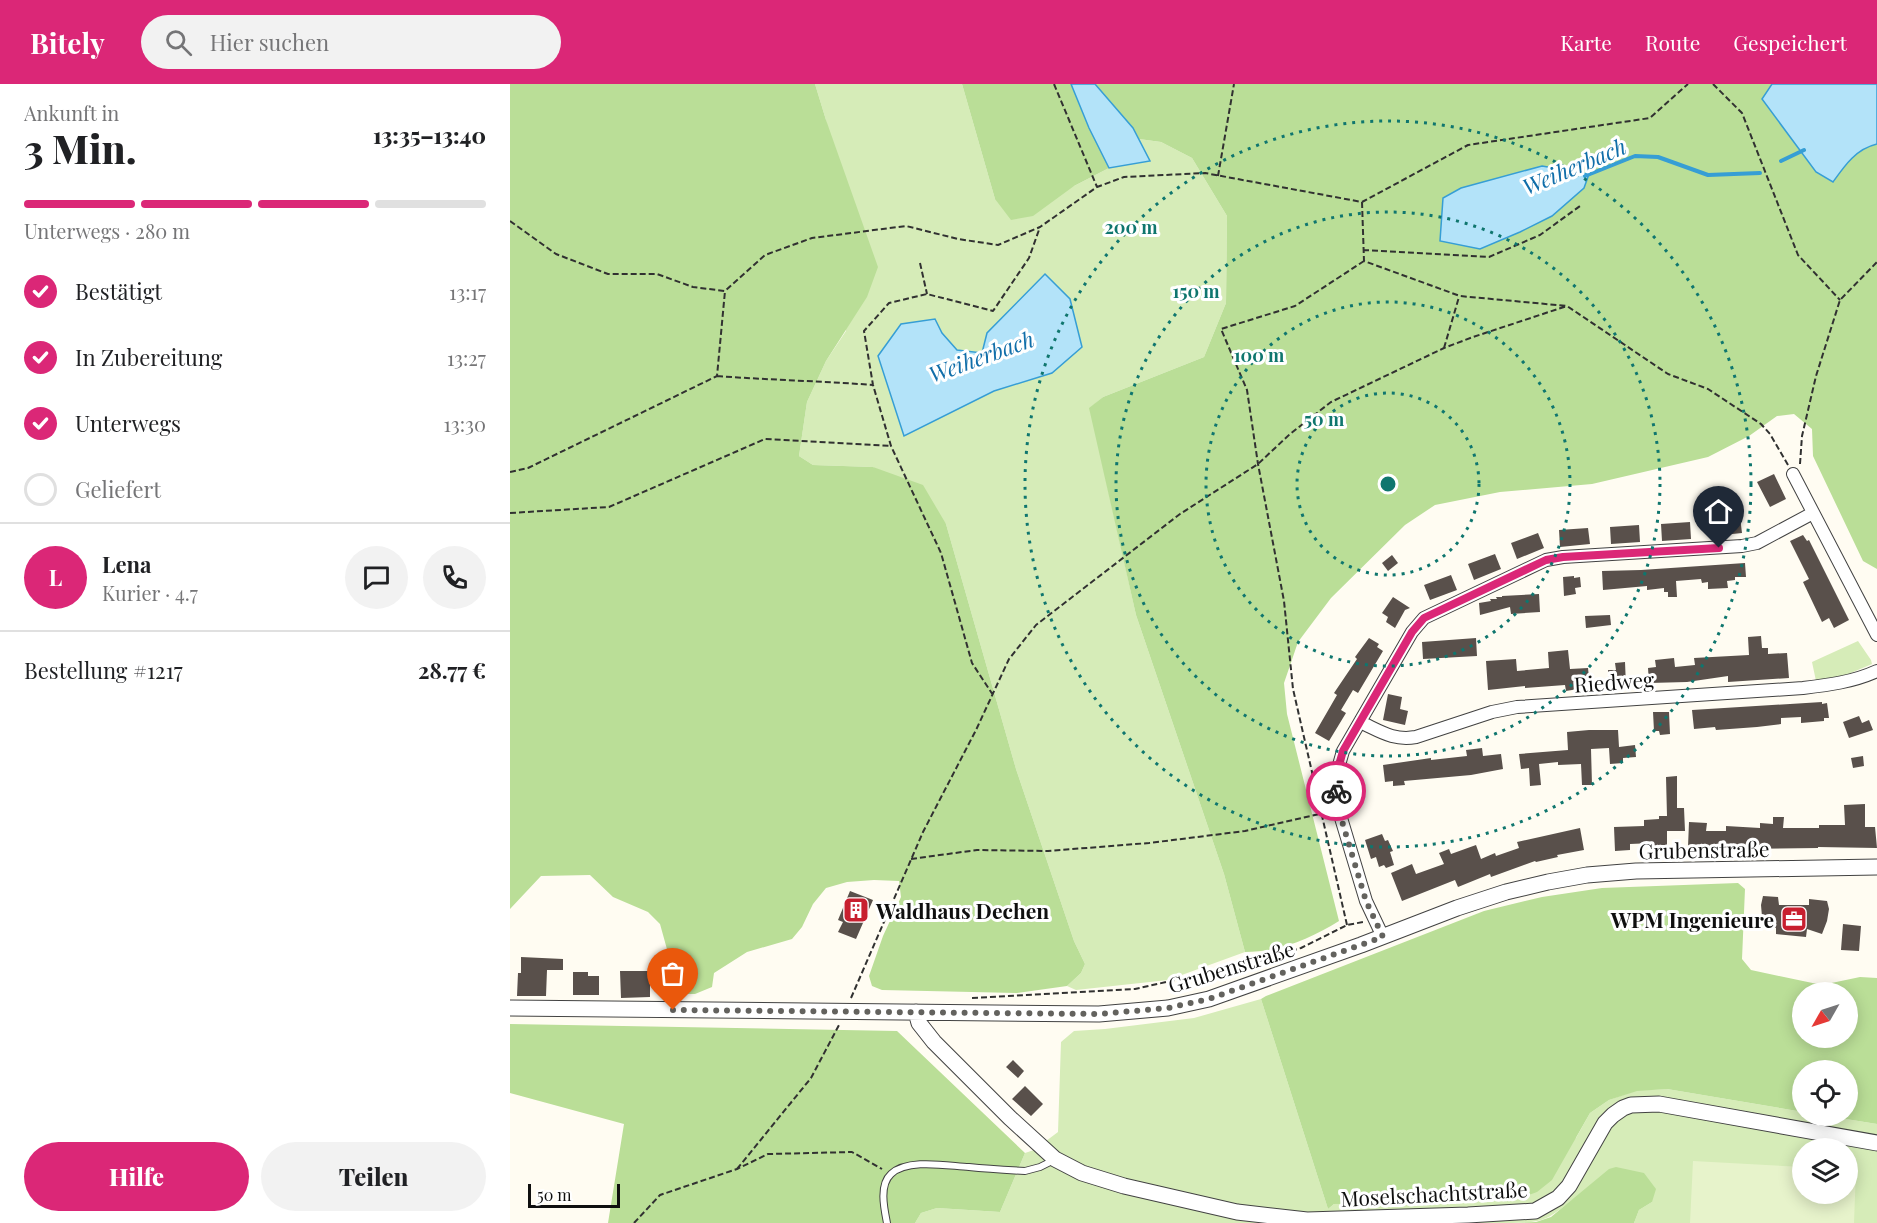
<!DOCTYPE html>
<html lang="de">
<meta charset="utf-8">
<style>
body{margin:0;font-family:"Playfair Display",serif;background:#f2f2f2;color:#202124;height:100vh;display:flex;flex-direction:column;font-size:22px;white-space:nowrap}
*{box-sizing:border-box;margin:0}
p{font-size:20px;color:#757577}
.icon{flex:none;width:33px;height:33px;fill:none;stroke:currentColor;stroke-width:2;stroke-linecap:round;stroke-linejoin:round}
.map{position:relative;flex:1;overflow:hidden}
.sheet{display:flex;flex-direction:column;background:#fff;width:510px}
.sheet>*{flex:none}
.needle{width:39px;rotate:231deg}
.buttons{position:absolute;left:1282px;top:898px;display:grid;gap:12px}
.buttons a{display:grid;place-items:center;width:66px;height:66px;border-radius:50%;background:#fff;box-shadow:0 3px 15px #0003;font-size:30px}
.scale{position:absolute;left:18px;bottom:15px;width:92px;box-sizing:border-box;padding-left:6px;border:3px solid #0f0f0f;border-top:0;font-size:16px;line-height:21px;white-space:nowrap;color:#0f0f0f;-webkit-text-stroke:4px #fff;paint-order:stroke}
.pin{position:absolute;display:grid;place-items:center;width:51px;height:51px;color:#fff;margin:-62px -26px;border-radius:50% 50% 50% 0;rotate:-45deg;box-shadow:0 0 6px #0007}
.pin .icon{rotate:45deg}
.courier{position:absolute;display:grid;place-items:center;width:60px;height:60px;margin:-30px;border:4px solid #db2777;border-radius:50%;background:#fff;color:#222;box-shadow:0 2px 8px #0007}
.summary em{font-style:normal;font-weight:800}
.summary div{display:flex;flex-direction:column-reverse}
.summary{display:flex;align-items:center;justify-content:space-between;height:102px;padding:0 24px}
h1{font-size:39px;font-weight:800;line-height:45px}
.bar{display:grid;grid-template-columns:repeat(4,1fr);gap:9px 6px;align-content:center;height:72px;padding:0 24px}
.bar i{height:8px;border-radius:4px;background:#e0e0e0}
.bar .on{background:#db2777}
.bar p{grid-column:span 4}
.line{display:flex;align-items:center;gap:15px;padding:0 24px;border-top:2px solid #e0e0e0}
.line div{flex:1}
.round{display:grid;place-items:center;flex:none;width:63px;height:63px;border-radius:32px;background:#f2f2f2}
ol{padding:0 24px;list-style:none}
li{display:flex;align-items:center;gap:18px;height:66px}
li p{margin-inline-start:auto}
li .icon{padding:6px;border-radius:50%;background:#db2777;color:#fff;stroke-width:4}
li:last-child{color:#757577}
li i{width:33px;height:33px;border:3px solid #e0e0e0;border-radius:50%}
.action{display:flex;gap:12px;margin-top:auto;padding:12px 24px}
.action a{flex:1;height:69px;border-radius:36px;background:#db2777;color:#fff;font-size:24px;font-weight:800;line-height:69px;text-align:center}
.action a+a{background:#f2f2f2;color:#202124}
header{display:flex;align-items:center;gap:36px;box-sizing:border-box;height:84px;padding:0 30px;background:#db2777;color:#fff}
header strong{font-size:28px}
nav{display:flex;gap:33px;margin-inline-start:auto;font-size:21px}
.search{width:420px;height:54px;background:#f2f2f2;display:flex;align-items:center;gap:15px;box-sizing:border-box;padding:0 21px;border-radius:33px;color:#757577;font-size:22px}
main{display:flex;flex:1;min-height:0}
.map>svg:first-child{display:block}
.green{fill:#d6ecb8;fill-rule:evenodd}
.forest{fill:#bade97;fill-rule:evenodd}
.pitch{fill:#e7f3cb}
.water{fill:#b3e3f9;stroke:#369ed5;stroke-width:1.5}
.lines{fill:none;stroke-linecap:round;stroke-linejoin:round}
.stream{stroke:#369ed5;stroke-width:4}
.building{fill:#59504b}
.service-casing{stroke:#424242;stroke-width:8}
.minor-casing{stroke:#424242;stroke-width:14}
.tertiary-casing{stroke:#424242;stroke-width:17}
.path{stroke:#313131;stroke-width:2;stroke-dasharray:6 3;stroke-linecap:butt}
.service{stroke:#fff;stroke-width:6}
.minor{stroke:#fff;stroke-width:12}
.tertiary{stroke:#fff;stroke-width:15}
.done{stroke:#63625e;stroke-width:6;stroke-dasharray:0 10.8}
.route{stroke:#db2777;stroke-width:8}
.ring{fill:none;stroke:#0f766e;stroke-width:3;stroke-dasharray:3 6}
.labels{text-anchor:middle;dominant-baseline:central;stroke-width:6;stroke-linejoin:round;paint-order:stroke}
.street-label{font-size:21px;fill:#0f0f0f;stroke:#fff}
.poi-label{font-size:21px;font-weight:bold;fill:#0f0f0f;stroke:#fff;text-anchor:start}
.water-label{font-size:22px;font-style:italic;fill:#106ea9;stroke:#fff}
.centre{fill:#0f766e;stroke:#fff;stroke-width:3}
.ring-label{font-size:18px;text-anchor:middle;font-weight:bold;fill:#0f766e;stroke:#fff;stroke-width:6;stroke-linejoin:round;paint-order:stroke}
</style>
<header>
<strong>Bitely</strong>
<div class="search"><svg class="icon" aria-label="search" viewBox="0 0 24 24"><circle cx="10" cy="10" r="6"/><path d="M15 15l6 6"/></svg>Hier suchen</div>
<nav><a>Karte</a><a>Route</a><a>Gespeichert</a></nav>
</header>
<main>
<section class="sheet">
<div class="summary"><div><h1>3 Min.</h1><p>Ankunft in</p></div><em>13:35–13:40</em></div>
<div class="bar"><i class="on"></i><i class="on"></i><i class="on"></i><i></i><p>Unterwegs · 280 m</p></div>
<ol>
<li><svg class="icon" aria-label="check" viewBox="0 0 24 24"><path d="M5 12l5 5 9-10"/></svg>Bestätigt<p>13:17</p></li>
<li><svg class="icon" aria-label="check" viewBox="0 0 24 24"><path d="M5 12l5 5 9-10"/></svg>In Zubereitung<p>13:27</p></li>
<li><svg class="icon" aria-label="check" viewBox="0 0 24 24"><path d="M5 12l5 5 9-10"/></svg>Unterwegs<p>13:30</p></li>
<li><i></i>Geliefert</li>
</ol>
<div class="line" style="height:108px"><b class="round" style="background:#db2777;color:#fff">L</b><div><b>Lena</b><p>Kurier · 4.7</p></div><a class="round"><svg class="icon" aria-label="chat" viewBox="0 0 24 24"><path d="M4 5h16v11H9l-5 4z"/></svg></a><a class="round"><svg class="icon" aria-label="phone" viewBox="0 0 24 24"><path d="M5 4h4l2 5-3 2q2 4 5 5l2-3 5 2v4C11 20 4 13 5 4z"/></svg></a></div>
<div class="line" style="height:78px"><div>Bestellung #1217</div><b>28.77 €</b></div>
<div class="action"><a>Hilfe</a><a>Teilen</a></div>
</section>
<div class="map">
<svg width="1367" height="1139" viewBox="0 0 1367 1139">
<rect width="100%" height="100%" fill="#fffcf2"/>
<path class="green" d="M305,0H452L485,115L564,102L599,84L639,77L629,55L651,58L682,74L717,132L716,219L694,273L593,313L580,324L626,531L714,790L735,868L658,896L566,906L557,902L571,889L575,880L564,857L506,685L436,440L363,383L303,381L289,372L297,318L316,277L336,247L316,36ZM432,249L447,266L472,269L542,289L484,307L394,352L384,321Z
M1348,557L1361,576L1362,580L1329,594L1306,597L1302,578Z
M751,915L818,1125L824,1120L1066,1054L1080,1029L1099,1016L1127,1006L1157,1005L1293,1028V1032H1317L1367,1040V1139H1124L1129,1126L1142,1118L1062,1116C1036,1137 1034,1138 1001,1139H405L411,1129L427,1124L490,1128L515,1069L524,1066L548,1048L551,958L564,947L595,945L684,934ZM1293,1065H1338V1110H1293Z"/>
<path class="forest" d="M0,0H305L316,36L368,183L357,213L316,277L297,318L289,372L303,381L363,383L413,401L436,440L506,685L564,857L575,880L571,889L557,902L507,909L372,906L362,902L359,892L373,852L391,813L389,797L364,796L337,798L316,804L303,820L292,843L282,855L237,868L204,889L202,903L185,910H173L165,894L150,840L138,828L103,813L80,791L31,792L0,825Z
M452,0H561L579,44L599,84L564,102L523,132L501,136L485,115Z
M585,0H1262L1252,15L1306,88L1323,98C1335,81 1346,65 1367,60V485L1353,477L1303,372L1302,345L1284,330L1267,332L1239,352L1198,373L1082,400L990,408L925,421L895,441L821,514L788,558L774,599L777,630L829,837C800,855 769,868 735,868L714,790L626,531L579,324L593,313L694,273L716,219L717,132L682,74L651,58L629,55L623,44Z
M1228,799L1235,805L1232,875L1241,886L1312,901L1350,893L1367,894V1040L1317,1032H1338V987H1293V1028L1157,1005L1127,1007L1099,1016L1080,1029L1042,1096L1027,1108L1005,1116L824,1120L818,1125L751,915L756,912L974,827L1032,813L1092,804ZM1293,909H1338V954H1293Z
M0,940L387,947L515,1069L490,1128L427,1124L411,1129L405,1139H98L114,1040L0,1009Z
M1106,1083L1134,1089L1146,1105L1142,1118L1129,1126L1124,1139H1001L1026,1138L1041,1133L1099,1085Z"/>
<path class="pitch" d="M1183,1077L1293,1083V1110H1338V1085L1346,1086L1344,1139H1180Z"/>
<path class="water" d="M561,0H585L623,44L640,77L599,84L579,44Z
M1262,0H1367V60C1346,65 1335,81 1323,98L1306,88L1252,15Z
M1032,82L1079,90L1074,104L1042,132L1010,148L970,165L930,157L933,114L951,104Z
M535,190L560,215L572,263L542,289L484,307L394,352L368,272L391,240L425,235L432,249L447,266L472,269L477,249Z"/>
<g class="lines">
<path class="stream" d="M1271,77L1294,66
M1075,92L1125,72L1148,73L1198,91L1250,89"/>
</g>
<path class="building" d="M1264,390L1276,415L1260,423L1247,398Z
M1230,433L1232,449L1203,452L1201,435Z
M1180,438L1181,455L1152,457L1151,440Z
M1129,441L1130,458L1101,460L1100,443Z
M1078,444L1080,460L1050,463L1049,446Z
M1028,449L1034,464L1007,475L1001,459Z
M1293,451L1297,457L1299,456L1339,536L1324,544L1319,534L1312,538L1293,498L1299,495L1280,457Z
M985,470L991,485L964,496L958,480Z
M882,471L888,479L878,487L872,479Z
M1235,479L1236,493H1225V496L1217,497L1218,504L1198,505V498L1192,499L1191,495L1166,497L1167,513H1158V508H1154V504L1137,506V502L1093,506L1092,487L1131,486Z
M941,491L947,506L920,516L914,501Z
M1064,492V494L1070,493L1071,503L1065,504L1066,510L1054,512L1053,493Z
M1029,510L1030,528L1001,530L1000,523L970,531L969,519L981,517L980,515H987L986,513H992V512Z
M883,513L900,524L895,526L885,544L876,538L878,533L872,529Z
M1100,531L1101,541L1076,544L1075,532Z
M1251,552L1252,564H1258V570L1277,569L1279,594L1218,598V592L1177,598L1139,599L1138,584L1146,583L1145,576L1164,574L1165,583L1185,581L1184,574L1239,571L1238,553Z
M859,554L869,560L867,563L873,567L848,609L843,606L831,626L836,629L819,657L805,649L827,611L824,609L847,575L845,573Z
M966,554L967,572L913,575L912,558Z
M1058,566L1060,585L1078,584L1080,603L1056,607L1055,601L1015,604V602L978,606L976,577L1006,575L1007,587L1039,584L1038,568Z
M1115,578L1116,602L1099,603L1098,586H1106L1105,579Z
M878,610L892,613L890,625L898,627L895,641L873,636Z
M1312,618V620L1317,619L1319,634H1314V637L1291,639V633L1271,634V640L1247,643L1206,646L1205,643L1184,645L1182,626Z
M1143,628H1159L1160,650L1150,651L1149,647H1144Z
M1349,632L1352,639L1359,636L1363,646L1339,654L1333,638Z
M1079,646H1108L1109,663L1125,661L1126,673L1113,674V679L1100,680L1099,664L1081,665L1082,701H1072L1071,680L1048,681V678L1029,680L1031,701L1020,702L1019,684L1011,685L1009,670L1058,666L1057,648Z
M972,664L973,672L991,670L993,685L961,691L894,697L895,701L883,702V697L875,698L873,681L921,674V676L957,672L956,666Z
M1353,672L1354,682L1343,684L1341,674Z
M1167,692V724H1174L1175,747H1157V764L1143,765V759L1120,760V766L1105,767L1104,743L1134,742V736L1149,735V732H1157L1156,693Z
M1355,720V743H1365L1367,764L1308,763V764L1231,765L1178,763L1179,738L1197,739L1196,747H1216V742L1250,744V739L1263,740V733H1274L1273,744H1309V741H1335L1334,721Z
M1070,744L1074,766L1047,771L1048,773L1026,778L1025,777L981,793L980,790L948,803L945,796L892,817L881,789L902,780L906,790L934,780L929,769L939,765L941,770L966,761L971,775L985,769L986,772L1009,764L1007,758Z
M872,750L875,757L878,756L883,767L880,768L884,781L876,784L874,781L869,783L866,773L861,775L855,756Z
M340,807L363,816L346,855L328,848L333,838L328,836Z
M1253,812L1268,813L1269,821H1299V815L1317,817L1319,825L1317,837L1312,850L1297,845L1296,853L1266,850V844H1253L1251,821Z
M1333,840L1351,842L1349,867L1331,866Z
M11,873L53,875V886H37L36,912H7L8,889H11Z
M110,887H140V913L111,914Z
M63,888H78V892H89V911H63Z
M503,976L514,987L508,994L496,983Z
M515,1002L533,1020L521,1032L502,1015Z"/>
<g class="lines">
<g class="service-casing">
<path id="service" d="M377,1139C374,1124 369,1101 381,1090C398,1074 438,1082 459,1083C478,1085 496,1086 515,1087L530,1083L544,1076"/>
</g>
<g class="minor-casing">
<path id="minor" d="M1283,390L1367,551
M850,638C870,647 883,657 906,653L982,628L1007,623L1293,604C1318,601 1343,598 1367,587
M873,853L856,817L828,724L826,706L827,688L833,667L902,548L914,534L1036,476L1053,473L1232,462L1247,459L1303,429"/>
</g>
<g class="tertiary-casing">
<path id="tertiary" d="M0,924L589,930L658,924L699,915L851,861L947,824L996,808L1038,798L1077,791L1126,787L1367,783
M406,928L409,939L424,958L500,1034L545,1075L572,1089L614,1102L727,1128L797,1136L958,1131L1025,1127L1048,1114L1059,1102L1095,1039L1103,1031L1113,1024L1121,1021L1149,1020L1367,1059"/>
</g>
<path class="path" d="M544,0L587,103
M1203,0L1232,29L1288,171L1330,216
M708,92L724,0
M852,118L854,177L950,212L1057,222L1158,290L1198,305L1251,340L1260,350L1278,381
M0,137L46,170L98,190H147L183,203L215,207L255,171L302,154L396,142L448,155L488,161L530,143L587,103L614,93L695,89L852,118L958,61L1140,34L1178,0
M853,166L979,173L1030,151L1070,122
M410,179L417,210
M934,264L949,213
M207,292C259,296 311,297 363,301
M1290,380L1292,352L1306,292L1330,216L1367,178
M0,388L18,384L207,292L215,207
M0,429L99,423L255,355L381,362
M483,611L462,579L431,469L381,362L363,301L354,247L379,219L417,210L483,227L519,174L530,143
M401,775L467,766L538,767L639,759L735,747L818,728
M837,841L783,605L774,517L748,380L737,306L711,245L785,222L854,177
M341,914L413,748L466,646L499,575L526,541L670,430L748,380L780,350L821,318L934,264L963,253L1057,222
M462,914L625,905L750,877L791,864L837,841L853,838
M227,1085L301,994L329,941
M124,1139L150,1111L227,1085L258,1070L342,1068L372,1085"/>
<use href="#service" class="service"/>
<use href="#minor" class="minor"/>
<use href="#tertiary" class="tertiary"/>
</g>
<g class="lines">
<path class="done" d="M163,926L589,930L658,924L699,915L873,853L856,817L828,724L826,707"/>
<path class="route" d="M826,707L827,688L833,667L902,548L914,534L1036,476L1053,473L1209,464"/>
</g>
<g class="ring">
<circle cx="878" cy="400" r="91"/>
<circle cx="878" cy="400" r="182"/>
<circle cx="878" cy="400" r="272"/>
<circle cx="878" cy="400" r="363"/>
</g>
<defs>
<g id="building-square" transform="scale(1.35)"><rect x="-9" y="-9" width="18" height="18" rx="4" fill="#c81f2f" stroke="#fff"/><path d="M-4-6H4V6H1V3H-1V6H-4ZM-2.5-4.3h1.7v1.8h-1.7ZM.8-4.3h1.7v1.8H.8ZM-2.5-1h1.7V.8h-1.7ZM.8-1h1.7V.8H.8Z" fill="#fff"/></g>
<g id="office-square" transform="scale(1.35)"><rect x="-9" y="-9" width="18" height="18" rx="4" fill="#c81f2f" stroke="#fff"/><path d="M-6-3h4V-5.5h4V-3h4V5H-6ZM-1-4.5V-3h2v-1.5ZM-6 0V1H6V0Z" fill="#fff"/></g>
</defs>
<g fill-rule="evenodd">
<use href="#building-square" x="346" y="826"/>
<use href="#office-square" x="1284" y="835"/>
</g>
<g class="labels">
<g class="street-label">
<text transform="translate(1104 597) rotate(-4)">Riedweg</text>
<text transform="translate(1194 765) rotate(-1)">Grubenstraße</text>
<text transform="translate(721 882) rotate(-17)">Grubenstraße</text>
<text transform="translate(924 1109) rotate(-3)">Moselschachtstraße</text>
</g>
<g class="poi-label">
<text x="366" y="826">Waldhaus Dechen</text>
<text x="1264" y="835" text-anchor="end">WPM Ingenieure</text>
</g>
<g class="water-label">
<text transform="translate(1064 82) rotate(-23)">Weiherbach</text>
<text transform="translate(471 272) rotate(-20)">Weiherbach</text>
</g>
</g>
<circle cx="878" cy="400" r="9" class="centre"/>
<g class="ring-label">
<text x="621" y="150">200 m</text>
<text x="686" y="214">150 m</text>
<text x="749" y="278">100 m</text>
<text x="814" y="342">50 m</text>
</g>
</svg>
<div class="buttons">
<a><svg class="needle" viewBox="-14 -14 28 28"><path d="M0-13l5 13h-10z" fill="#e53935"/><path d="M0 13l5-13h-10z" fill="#757577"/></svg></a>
<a><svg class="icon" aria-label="locate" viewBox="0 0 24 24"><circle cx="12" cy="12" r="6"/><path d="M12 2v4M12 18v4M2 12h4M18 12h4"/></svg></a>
<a><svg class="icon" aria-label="layers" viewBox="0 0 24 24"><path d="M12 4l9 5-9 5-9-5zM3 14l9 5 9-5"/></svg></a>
</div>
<div class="scale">50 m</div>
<div class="pin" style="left:163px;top:926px;background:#ea580c"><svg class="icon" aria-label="bag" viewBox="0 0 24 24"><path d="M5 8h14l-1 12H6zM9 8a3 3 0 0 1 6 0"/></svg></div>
<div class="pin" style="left:1209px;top:464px;background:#1f2937"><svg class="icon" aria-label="home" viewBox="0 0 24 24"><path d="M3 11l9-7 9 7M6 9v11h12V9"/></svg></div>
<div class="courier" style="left:826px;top:707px"><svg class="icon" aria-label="bike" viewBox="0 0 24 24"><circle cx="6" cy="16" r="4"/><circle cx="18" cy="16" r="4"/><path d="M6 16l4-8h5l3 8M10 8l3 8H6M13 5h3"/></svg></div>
</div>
</main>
